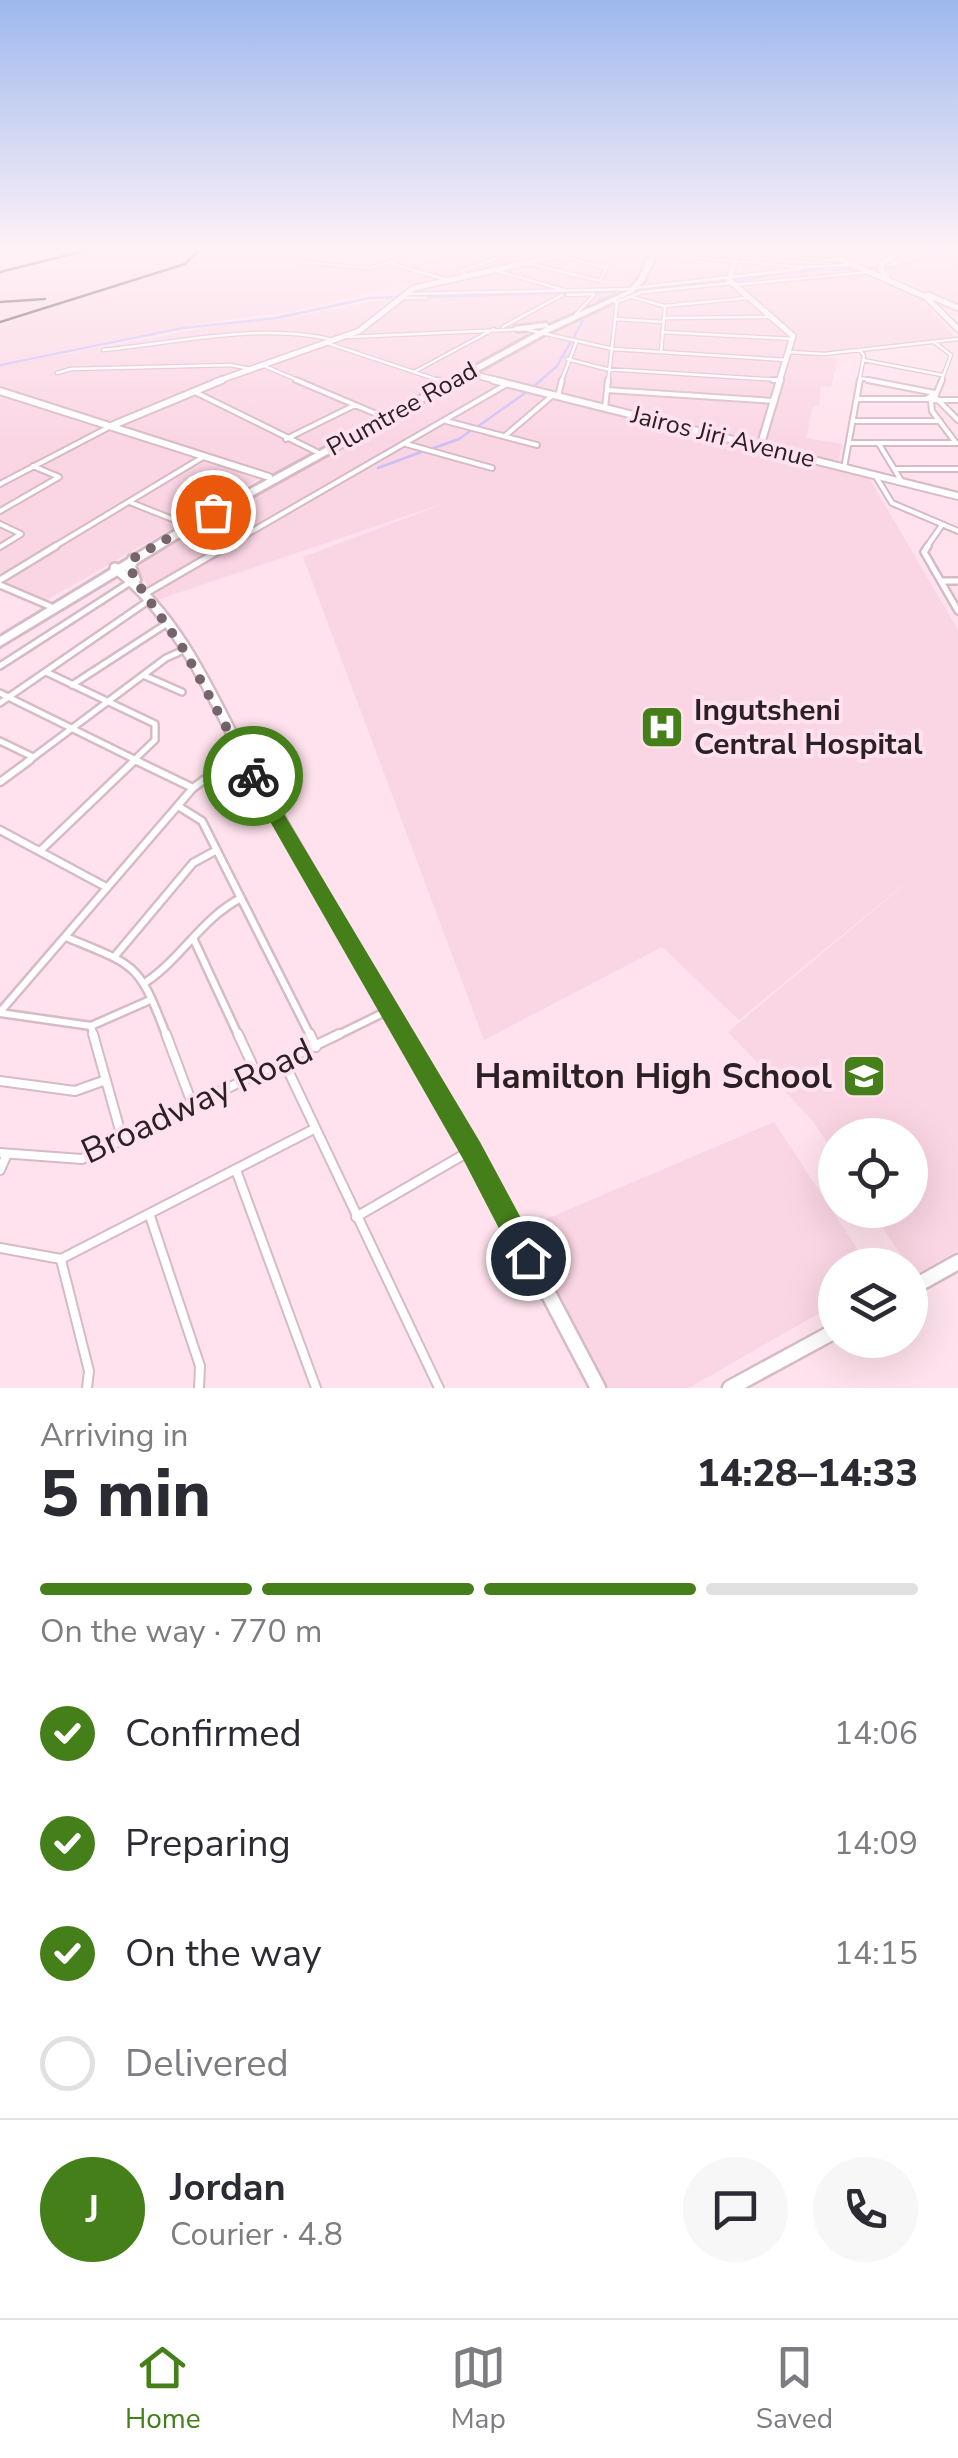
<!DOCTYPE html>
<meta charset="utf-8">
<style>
body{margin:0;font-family:"Nunito Sans",sans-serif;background:#f7f7f7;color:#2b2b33;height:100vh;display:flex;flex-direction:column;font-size:38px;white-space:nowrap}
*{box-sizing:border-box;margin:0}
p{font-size:32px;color:#7c7c81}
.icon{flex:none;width:55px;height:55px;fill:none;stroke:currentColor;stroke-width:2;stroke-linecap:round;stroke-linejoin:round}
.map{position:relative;height:1388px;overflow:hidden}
.drawer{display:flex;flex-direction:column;background:#fff;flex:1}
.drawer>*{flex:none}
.tools{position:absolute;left:818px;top:1118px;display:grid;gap:20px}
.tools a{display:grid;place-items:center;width:110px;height:110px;border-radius:50%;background:#fff;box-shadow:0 10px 40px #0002;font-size:50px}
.pin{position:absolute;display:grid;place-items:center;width:85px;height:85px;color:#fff;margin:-42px;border:5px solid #fff;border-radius:50%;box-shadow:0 2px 10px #0007}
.courier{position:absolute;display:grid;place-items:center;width:100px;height:100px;margin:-50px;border:8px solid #447f1a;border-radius:50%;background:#fff;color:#222;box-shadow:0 2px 12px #0007}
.headline em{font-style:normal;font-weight:800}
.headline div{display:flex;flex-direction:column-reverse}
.headline{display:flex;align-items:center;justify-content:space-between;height:170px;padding:0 40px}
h1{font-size:65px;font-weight:800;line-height:75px}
.bar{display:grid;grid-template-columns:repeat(4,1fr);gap:15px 10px;align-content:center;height:120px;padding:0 40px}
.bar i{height:12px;border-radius:8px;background:#e1e1e2}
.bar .selected{background:#447f1a}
.bar p{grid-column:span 4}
.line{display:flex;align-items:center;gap:25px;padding:0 40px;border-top:2px solid #e1e1e2}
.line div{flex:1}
.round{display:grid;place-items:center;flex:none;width:105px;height:105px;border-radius:52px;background:#f7f7f7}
ol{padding:0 40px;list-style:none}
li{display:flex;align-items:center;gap:30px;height:110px}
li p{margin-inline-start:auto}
li .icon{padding:10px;border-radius:50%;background:#447f1a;color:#fff;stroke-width:4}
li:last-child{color:#7c7c81}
li i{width:55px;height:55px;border:5px solid #e1e1e2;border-radius:50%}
.tab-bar{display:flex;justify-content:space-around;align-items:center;height:140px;border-top:2px solid #e1e1e2;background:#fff;font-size:28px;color:#7c7c81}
.tab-bar a{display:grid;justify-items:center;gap:5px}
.tab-bar .selected{color:#447f1a}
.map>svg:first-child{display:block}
.built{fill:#fad5e3}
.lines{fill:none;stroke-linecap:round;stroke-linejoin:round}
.stream{stroke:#ccbff6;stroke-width:2.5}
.street-far4-casing{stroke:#d6bac4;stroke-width:5}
.street-far3-casing{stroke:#d6bac4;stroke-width:8}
.street-far2-casing{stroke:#d6bac4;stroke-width:10}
.street-far1-casing{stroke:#d6bac4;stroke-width:11}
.street-casing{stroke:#d6bac4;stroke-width:12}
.secondary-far4-casing{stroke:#d6bac4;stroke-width:8}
.secondary-far3-casing{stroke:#d6bac4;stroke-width:10}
.secondary-far2-casing{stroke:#d6bac4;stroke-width:14}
.secondary-far1-casing{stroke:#d6bac4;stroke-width:16}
.secondary-casing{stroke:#d6bac4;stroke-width:19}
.highway-casing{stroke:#d6bac4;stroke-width:6}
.street-far4{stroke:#fff;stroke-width:2.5}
.street-far3{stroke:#fff;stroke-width:4}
.street-far2{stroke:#fff;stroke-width:5}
.street-far1{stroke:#fff;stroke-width:6}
.street{stroke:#fff;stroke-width:8}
.secondary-far4{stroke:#fff;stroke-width:5}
.secondary-far3{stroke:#fff;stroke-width:6}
.secondary-far2{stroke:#fff;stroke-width:9}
.secondary-far1{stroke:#fff;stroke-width:11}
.secondary{stroke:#fff;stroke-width:14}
.highway{fill:#fff;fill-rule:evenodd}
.rail{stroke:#41353a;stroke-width:2.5}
.route{fill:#447f1a}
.done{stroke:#75656b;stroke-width:10;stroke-dasharray:0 18}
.labels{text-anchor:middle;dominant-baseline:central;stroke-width:8;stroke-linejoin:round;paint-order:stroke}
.far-street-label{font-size:25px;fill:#2b2125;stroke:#ffe2ed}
.poi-label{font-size:30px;font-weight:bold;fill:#2b2125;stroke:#ffe2ed;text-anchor:start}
.near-poi-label{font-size:35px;font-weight:bold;fill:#2b2125;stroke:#ffe2ed;text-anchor:end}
.near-street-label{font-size:35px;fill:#2b2125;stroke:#ffe2ed}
</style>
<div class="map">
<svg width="958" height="1388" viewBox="0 0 958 1388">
<rect width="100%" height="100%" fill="#ffe2ed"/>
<path class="built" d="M65,251H304L292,262L366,270L396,264L405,267L462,251L734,253L731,260L808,267L810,275L861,273L859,280H882L918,296L957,339L816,355L838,359L831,387L821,386L819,406H813L806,438L842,444L838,464L868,476L958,630V1250L914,1275L871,1210H910V1135H835V1155L813,1121L728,1032L947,849L739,1020L662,947L484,1040L303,557L451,501L157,600L140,574L139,560L281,478L0,387V366L236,322L281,319L392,298L406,289L443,279L438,276L291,312L209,322L0,363V267Z
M946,251H958V304L892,275L888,270Z
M0,395L260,478L43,602L0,584Z
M774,1122L868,1265H835V1304L689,1388H608L523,1229Z"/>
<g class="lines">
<path class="stream" d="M868,268L895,267L942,251
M734,281L804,271L855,269
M595,293L726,282
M599,300L621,293
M574,337L585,316
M0,365L183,328L276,318L370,298L587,293
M534,386L557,366L570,343
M477,427L528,391
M431,449L459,439L473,429
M378,468L424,451"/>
<g class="street-far4-casing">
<path id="street-far4" d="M726,251L837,261
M654,254L802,267L849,265
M832,255L866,251
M561,256L606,268
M300,262L369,268L430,251
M300,262L309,251
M526,263L600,281
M393,264L448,280
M493,270L564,290
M467,276L461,271L516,251
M600,281L614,251
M733,285L869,272
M635,288L801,269
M407,294L635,289
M567,295L594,294
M632,297L664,306
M402,298H426
M612,300L617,302L642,292L731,283
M576,314L594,295
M664,318L772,317
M616,319L662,322
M503,327L562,295
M662,332L793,339
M349,337L524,329L613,349L787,360
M934,342L951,355L941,382
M327,343L444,382
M103,350C173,343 265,322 333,340
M661,352L665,306L747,298
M789,352L824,354L958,339
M567,359L606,369L781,380
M863,360L942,375
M262,365L302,382
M414,372L494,329
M57,373L71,369L230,365L251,369
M860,378L880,382
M561,382L576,343
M608,382L617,302
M859,382L864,356L860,350"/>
</g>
<g class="street-far3-casing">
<path id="street-far3" d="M296,380L386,418
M437,380L447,383
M773,380H781
M868,380L935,393
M607,390L775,401
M193,391L321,454
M558,396L562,380
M931,396L941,401L926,399Z
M935,397L942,380
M857,399H926
M941,400H958
M931,402L932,411L956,443
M940,402L958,420
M605,408L608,380
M446,421L537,445
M853,421H940
M506,435L553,395
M286,439L355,405
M850,443H957
M406,444L492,468
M879,444L902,482
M844,468L860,380
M894,469H958
M875,475L892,503L958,531
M0,484L111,426
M132,503L190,526
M0,511L59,477L33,466
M0,524L21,534L0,547
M52,548L203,457
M223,548L507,384
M926,548L942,525"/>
</g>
<g class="street-far2-casing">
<path id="street-far2" d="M928,546L924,552L958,611
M0,580L56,546
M941,581H958
M0,585L54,608
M146,593L227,546
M0,666L132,581
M46,672L155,724V740L132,762
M143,675L182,692
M72,685L166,624
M0,693L140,762
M0,703L148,601
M0,741L33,757
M27,762L166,658L184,650
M228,762L240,753"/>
</g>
<g class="street-far1-casing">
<path id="street-far1" d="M135,760L193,788
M0,782L30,760
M178,806L202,821L311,1037
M0,830L106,887
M40,851L135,760
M66,937C138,967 138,962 167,1037
M194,940L239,1037
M115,956L193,863L215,851
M146,982C182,958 202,918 241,898
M0,1012L193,788L231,760
M0,1013L91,1026L94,1037
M91,1026L150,1000
M334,1037L387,1011"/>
</g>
<g class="street-casing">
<path id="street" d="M93,1034L123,1141
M166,1034L193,1106
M238,1034L257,1075
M310,1034L316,1047
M284,1062L439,1388
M0,1081L75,1091L103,1081
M0,1153L82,1159L339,1034
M0,1170L7,1154
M236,1170L316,1388
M150,1216L200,1366L199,1388
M356,1217L470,1151
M0,1248L61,1259L314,1129
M61,1260L89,1371L87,1388"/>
</g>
<g class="secondary-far4-casing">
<path id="secondary-far4" d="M822,251L926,297L958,329
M738,252L729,280L793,336L779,382
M887,276L881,270L882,263L902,251
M928,295L958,308
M467,373L503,382
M215,382L359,331L414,288L579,251"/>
</g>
<g class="secondary-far3-casing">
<path id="secondary-far3" d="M493,380L958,496
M0,391L269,477
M111,426L222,380
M760,447L780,380"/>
</g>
<g class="secondary-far2-casing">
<path id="secondary-far2" d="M115,568C178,616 211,693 246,762"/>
</g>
<g class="secondary-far1-casing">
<path id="secondary-far1" d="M245,760L405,1037"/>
</g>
<g class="secondary-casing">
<path id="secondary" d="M403,1034L487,1177L598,1388
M910,1289L958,1262
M730,1388L835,1331"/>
</g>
<g class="highway-casing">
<path id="highway" d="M652,251H658L644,281L632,293L545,334L194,528L137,563L135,566L140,580L139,582H131L126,570L0,646V637L128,559L130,556L135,555L186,524L547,327L518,331L514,329L515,327L546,323L549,326L628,291L638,280Z"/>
</g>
<use href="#street-far4" class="street-far4"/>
<use href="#street-far3" class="street-far3"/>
<use href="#street-far2" class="street-far2"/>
<use href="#street-far1" class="street-far1"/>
<use href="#street" class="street"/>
<use href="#secondary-far4" class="secondary-far4"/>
<use href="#secondary-far3" class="secondary-far3"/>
<use href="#secondary-far2" class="secondary-far2"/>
<use href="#secondary-far1" class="secondary-far1"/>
<use href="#secondary" class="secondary"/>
<use href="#highway" class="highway"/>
<path class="rail" d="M0,272L84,251
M0,302L45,299
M0,322L185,264L198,251"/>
</g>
<linearGradient id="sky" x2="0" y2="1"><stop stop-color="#9db8ee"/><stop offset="0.56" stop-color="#fff2f7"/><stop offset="1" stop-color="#fff2f7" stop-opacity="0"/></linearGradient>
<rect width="958" height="446" fill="url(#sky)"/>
<path class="route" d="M253,770L259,772L480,1142L537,1248L541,1258L537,1267L528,1271L519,1267L463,1159L244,776Z"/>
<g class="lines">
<path class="done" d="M213,512L134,558L130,566L135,580L184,650L253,776"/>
</g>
<defs>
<g id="hospital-square" transform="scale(2.25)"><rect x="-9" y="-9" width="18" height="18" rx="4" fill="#447f1a" stroke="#ffe2ed"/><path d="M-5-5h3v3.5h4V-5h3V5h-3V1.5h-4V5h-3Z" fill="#fff"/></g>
<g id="school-square" transform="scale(2.25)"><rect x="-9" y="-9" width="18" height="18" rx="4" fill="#447f1a" stroke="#ffe2ed"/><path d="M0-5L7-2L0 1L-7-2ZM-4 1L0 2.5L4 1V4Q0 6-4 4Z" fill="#fff"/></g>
</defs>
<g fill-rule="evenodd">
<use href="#hospital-square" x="662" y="727"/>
<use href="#school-square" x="864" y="1076"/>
</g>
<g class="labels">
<g class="far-street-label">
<text transform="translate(402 409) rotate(-29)">Plumtree Road</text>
<text transform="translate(723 437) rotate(14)">Jairos Jiri Avenue</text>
</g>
<g class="poi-label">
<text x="694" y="710">Ingutsheni<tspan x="694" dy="34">Central Hospital</tspan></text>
</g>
<g class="near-poi-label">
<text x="832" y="1076">Hamilton High School</text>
</g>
<g class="near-street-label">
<text transform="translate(197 1101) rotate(-25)">Broadway Road</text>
</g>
</g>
</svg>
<div class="tools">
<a><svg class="icon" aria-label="locate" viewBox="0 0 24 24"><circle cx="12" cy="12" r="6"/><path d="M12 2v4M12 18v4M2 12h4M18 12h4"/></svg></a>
<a><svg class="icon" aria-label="layers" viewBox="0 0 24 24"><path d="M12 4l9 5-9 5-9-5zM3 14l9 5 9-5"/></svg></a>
</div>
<div class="pin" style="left:213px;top:512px;background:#ea580c"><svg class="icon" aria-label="bag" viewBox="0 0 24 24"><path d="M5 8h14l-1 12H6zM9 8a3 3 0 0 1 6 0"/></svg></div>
<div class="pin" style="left:528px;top:1258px;background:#1f2937"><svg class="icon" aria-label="home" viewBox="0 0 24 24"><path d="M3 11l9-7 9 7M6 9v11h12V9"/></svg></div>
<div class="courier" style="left:253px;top:776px"><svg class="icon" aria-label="bike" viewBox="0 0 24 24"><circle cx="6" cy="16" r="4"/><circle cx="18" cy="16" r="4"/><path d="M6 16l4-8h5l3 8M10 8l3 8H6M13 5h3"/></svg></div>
</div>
<section class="drawer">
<div class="headline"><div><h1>5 min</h1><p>Arriving in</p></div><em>14:28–14:33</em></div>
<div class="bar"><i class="selected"></i><i class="selected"></i><i class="selected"></i><i></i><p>On the way · 770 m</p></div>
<ol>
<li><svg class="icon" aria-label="check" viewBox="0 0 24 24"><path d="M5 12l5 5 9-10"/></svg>Confirmed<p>14:06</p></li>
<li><svg class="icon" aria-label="check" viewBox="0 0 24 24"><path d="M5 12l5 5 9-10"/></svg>Preparing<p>14:09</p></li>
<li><svg class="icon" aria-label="check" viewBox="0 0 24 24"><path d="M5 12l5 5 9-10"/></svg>On the way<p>14:15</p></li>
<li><i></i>Delivered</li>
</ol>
<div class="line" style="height:180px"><b class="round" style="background:#447f1a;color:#fff">J</b><div><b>Jordan</b><p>Courier · 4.8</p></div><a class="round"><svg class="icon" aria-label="chat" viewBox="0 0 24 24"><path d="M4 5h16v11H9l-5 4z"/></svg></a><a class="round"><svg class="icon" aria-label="phone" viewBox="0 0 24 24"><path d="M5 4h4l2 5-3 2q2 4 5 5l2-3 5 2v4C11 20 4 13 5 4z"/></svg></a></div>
</section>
<nav class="tab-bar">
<a class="selected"><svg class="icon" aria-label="home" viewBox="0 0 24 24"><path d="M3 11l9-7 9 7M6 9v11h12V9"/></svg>Home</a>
<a><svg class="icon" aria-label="map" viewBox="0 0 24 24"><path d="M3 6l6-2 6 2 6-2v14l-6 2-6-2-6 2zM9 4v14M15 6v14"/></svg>Map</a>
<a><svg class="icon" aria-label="saved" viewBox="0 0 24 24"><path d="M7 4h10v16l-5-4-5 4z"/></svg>Saved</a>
</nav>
